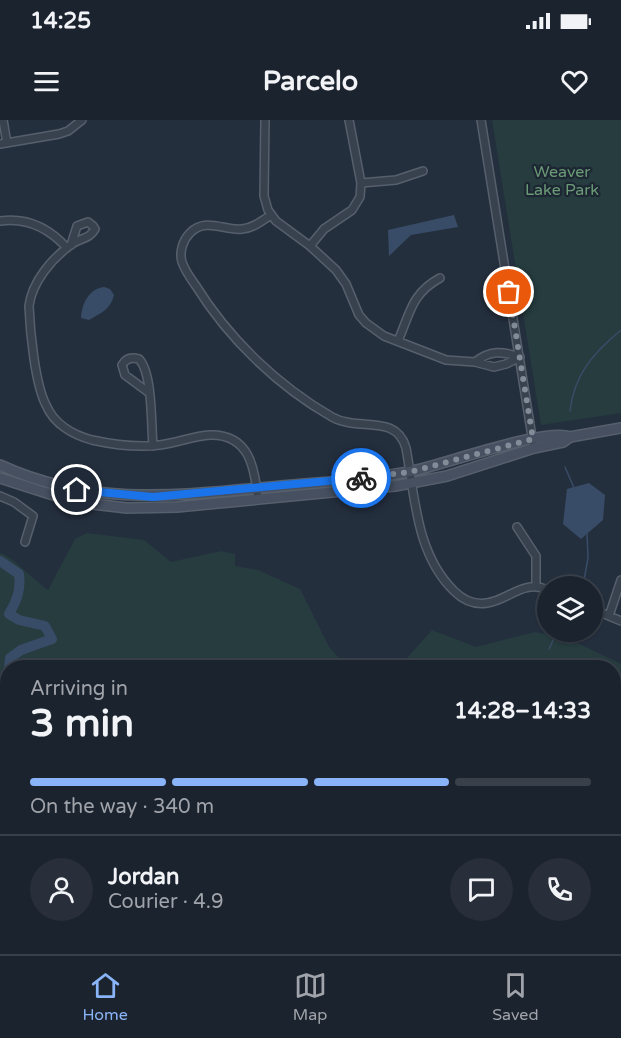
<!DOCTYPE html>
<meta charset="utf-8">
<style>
body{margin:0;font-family:"Varela Round",sans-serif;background:#282f3a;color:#f1f3f6;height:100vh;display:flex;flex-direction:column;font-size:22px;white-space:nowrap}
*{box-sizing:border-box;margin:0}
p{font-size:20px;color:#a0a4aa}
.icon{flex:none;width:33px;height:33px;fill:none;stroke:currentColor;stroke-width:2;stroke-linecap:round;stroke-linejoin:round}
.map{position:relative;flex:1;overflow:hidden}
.panel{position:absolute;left:0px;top:540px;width:621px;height:294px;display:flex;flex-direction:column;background:#1b232e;border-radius:24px 24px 0 0;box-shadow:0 2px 4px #0004,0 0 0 2px #39404a}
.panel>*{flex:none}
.buttons{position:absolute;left:537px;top:456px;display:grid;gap:12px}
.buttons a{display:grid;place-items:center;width:66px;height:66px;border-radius:50%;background:#1b232e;box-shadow:0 2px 4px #0004,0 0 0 2px #39404a;font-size:30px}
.pin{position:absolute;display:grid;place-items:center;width:51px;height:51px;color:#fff;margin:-26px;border:3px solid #fff;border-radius:50%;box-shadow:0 2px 6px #0007}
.courier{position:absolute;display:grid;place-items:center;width:60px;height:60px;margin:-30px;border:4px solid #1a73e8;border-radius:50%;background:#fff;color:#222;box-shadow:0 2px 8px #0007}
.summary em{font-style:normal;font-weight:800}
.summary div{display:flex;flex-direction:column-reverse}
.summary{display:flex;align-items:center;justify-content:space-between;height:102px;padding:0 30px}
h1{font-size:39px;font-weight:800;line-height:45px}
.bar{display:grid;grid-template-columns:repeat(4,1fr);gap:9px 6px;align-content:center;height:72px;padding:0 30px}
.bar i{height:8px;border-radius:4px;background:#39404a}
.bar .on{background:#8ab4f8}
.bar p{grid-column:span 4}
.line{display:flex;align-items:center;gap:15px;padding:0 30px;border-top:2px solid #39404a}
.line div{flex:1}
.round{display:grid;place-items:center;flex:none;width:63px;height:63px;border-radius:32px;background:#282f3a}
.status{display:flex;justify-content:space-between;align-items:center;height:42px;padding:0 30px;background:#1b232e;direction:ltr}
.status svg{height:16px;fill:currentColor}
header{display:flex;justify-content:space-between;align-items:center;height:78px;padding:0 30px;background:#1b232e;font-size:27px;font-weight:800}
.menu{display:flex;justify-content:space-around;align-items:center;height:84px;border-top:2px solid #39404a;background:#1b232e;font-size:16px;color:#a0a4aa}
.menu a{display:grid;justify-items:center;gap:3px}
.menu .on{color:#8ab4f8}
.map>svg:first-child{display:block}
.green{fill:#263c3f}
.water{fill:#394c67}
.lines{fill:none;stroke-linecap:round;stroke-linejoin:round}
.stream{stroke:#394c67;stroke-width:1.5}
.river{stroke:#394c67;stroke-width:10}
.minor-casing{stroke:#565f6c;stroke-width:10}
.secondary-casing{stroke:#565f6c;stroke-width:12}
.minor{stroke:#38414e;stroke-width:7}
.secondary{stroke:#465061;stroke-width:9}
.done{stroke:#828b98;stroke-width:6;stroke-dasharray:0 10.8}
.route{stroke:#1a73e8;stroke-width:8}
.labels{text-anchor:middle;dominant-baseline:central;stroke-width:4.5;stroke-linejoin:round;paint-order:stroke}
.park-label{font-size:16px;fill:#6b9a76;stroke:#1d2633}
</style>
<div class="status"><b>14:25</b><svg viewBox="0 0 49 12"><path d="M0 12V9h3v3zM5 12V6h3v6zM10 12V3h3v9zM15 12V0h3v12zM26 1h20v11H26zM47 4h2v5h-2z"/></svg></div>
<header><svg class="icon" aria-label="menu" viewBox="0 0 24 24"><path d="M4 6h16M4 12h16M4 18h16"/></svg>Parcelo<svg class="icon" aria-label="heart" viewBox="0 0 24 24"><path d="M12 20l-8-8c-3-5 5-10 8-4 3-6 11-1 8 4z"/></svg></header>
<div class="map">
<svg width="621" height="834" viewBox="0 0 621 834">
<rect width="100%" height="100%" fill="#242f3e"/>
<path class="green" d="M492,0H621V293L541,305Z
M87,413L144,420L171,442L221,431L235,434V446L258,450L300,469L329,527L347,547L8,548V826L532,827L530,834H0V433C12,436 35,461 48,470L75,419Z
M432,510L476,527L535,512L567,518L621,544V633L614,634V548L414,547L408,537Z"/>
<path class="water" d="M454,95L458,107L411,115L389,136L388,110Z
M104,167L110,169L114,175C111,189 101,193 89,200L81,198C82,183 89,169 104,167Z
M589,363L605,375L603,400L581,419L563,404L567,369Z
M244,827H303L313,831L327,827L330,834H256Z"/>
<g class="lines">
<path class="stream" d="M570,291C574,255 593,233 621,210
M565,347L574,368
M583,466L588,438L587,413
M549,529L557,512
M216,826L234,834
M30,834L46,826"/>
<path class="river" d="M0,441L19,454C21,470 17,480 9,494L19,500L45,506L52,519L21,530L10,538L9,548
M22,548H42"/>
<g class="minor-casing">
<path id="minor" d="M3,0L7,23
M265,0L264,76L268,90L276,101L310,126L336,150L346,164L359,195L366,203L384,216L446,240L475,242L494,247L506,244L520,237
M481,0L533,323
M0,24L59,14L68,11L82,0
M361,63L396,60L423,51
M271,95C262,101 253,108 242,109C224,111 206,97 190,113C183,120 179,132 182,142C185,151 191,159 196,166C229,219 278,266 332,297C359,312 396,293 406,328C415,377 416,434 454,471C463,480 474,485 487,483C509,480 523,459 548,470
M0,101C28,97 49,108 67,128
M71,125L77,106L88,102L93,106L95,109C90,119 80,118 72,124C52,138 32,162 29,186C30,211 35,264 46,285C54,304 73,315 92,320C115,325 137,328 160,325C177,323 193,316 210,315C250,314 255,349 258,380
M310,126L324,109L352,90L360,77L361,63L349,0
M398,221C410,193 412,173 440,158
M475,242C490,230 502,231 520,237
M148,272L125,255L122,245C126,238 132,237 139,239C153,254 151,305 153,326
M0,376L14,382L33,396L25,422
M517,407L536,436V466
M592,489L621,501
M609,496L621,460"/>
</g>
<g class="secondary-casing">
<path id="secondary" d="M0,345C93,388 183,375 281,366C324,362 369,360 412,351C443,345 547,307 570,317
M0,358L75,382L127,388L177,387L395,366L447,356L534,328L563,322L570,317L621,308"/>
</g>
<use href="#minor" class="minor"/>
<use href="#secondary" class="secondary"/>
</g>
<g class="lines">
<path class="done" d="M361,358L410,352L533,319L509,172"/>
<path class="route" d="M77,370L153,377L361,358"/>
</g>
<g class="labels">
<g class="park-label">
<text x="562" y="52">Weaver<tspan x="562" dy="18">Lake Park</tspan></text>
</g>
</g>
</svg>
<div class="buttons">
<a><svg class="icon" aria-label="layers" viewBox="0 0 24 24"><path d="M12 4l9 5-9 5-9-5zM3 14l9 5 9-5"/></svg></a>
</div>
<div class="pin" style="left:509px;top:172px;background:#ea580c"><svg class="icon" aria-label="bag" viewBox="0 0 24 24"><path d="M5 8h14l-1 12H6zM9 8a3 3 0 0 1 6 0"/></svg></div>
<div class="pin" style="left:77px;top:370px;background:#1f2937"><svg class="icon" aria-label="home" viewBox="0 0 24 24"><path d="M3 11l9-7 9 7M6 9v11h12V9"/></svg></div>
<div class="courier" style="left:361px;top:358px"><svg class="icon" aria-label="bike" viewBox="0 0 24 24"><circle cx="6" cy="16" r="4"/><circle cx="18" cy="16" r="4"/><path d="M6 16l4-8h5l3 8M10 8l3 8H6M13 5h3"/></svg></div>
<section class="panel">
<div class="summary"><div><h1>3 min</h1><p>Arriving in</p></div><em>14:28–14:33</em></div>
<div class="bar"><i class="on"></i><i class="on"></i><i class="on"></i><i></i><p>On the way · 340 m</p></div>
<div class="line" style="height:108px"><a class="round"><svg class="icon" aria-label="person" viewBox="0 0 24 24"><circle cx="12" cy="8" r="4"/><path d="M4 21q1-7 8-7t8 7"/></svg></a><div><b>Jordan</b><p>Courier · 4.9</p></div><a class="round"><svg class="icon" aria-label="chat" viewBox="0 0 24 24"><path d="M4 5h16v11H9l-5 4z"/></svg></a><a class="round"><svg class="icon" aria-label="phone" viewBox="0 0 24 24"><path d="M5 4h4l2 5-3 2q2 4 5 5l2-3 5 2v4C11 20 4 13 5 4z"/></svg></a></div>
</section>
</div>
<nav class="menu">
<a class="on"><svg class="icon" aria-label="home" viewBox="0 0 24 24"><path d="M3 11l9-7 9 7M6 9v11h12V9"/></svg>Home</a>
<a><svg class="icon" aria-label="map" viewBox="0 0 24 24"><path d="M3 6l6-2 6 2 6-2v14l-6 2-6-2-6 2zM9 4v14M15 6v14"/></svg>Map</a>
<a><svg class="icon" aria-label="saved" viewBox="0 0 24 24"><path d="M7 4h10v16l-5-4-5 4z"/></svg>Saved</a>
</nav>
